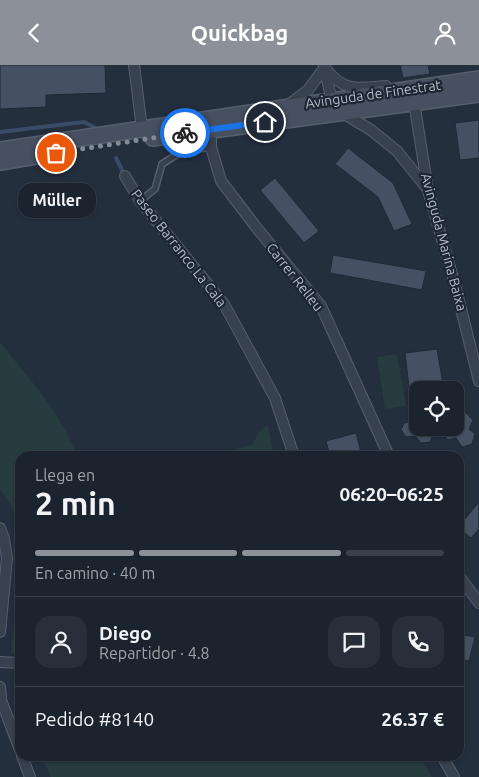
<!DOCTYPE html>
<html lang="es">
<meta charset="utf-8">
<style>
body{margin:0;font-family:Ubuntu,sans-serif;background:#282f3a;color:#f1f3f6;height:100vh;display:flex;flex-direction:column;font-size:19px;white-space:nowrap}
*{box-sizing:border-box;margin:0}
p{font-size:16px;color:#a0a4aa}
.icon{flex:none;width:28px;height:28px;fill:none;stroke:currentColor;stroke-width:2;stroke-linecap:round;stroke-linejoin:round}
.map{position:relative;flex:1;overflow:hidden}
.side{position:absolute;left:15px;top:386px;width:449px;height:310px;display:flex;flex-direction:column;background:#1b232e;border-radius:15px;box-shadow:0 1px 4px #0004,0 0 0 1px #39404a}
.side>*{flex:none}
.buttons{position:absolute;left:409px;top:316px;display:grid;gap:10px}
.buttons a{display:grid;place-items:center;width:55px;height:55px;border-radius:10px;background:#1b232e;box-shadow:0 1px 4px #0004,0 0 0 1px #39404a;font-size:25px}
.pin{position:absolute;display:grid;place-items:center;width:42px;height:42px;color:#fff;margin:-21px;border:2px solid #fff;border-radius:50%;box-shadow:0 1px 5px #0007}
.courier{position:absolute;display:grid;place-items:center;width:50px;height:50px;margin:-25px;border:4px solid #1a73e8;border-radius:50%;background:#fff;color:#222;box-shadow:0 1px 6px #0007}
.bubble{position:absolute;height:35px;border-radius:15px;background:#1b232e;box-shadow:0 1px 4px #0004,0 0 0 1px #39404a;font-size:16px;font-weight:700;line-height:35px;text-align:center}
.overview em{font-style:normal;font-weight:700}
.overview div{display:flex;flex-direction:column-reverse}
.overview{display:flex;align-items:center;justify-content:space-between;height:85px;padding:0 20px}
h1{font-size:32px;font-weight:700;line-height:38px}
.bar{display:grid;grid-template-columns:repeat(4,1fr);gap:8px 5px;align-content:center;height:60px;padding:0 20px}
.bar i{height:6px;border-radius:4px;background:#39404a}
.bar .on{background:#8c9099}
.bar p{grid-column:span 4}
.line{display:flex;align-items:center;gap:12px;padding:0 20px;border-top:1px solid #39404a}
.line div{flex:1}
.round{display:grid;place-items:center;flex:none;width:52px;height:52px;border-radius:15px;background:#282f3a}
header{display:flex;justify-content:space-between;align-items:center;height:65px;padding:0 20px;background:#8c9099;color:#fff;font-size:22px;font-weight:700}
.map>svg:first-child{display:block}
.green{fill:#263c3f}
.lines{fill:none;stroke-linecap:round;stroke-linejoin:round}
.stream{stroke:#394c67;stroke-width:4}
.building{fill:#455162;stroke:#1f2835}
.lane-casing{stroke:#565f6c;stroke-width:8}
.street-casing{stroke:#565f6c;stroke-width:12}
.secondary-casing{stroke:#565f6c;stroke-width:18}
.lane{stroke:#38414e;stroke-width:5}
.street{stroke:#38414e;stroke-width:10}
.secondary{stroke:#465061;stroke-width:15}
.done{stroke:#828b98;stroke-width:5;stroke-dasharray:0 9}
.route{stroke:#1a73e8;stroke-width:6}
.labels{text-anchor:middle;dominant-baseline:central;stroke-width:4.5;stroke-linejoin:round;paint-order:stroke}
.street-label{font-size:14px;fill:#b4bcc9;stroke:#1d2633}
</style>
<header><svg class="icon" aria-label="back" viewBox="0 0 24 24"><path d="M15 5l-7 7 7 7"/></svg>Quickbag<svg class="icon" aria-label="person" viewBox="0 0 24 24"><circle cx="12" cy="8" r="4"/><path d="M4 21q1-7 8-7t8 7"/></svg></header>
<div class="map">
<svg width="479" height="712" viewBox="0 0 479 712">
<rect width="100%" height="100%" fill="#242f3e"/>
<path class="green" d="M0,277C28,313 62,348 77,391H20V473C17,455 13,439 0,425Z
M397,289L406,341L385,344L377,292Z
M268,361L274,391H225L224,387L252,380L261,364Z
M20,491V588H11Z
M42,691H419L432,712H51Z"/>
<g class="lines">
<path class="stream" d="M0,67L84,57L94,62
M116,93L125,111"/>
</g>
<path class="building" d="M0,0H105L106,28L46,30V42L0,44Z
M400,0H428L430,9L403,13Z
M479,55V93L460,95L455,58Z
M348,83L393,118L412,159L394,166L378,132L335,99Z
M275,113L319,166L304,178L260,125Z
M333,190L426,206L422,225L330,208Z
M437,284L444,325H418V362H455V346L458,349L465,347L473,355L469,364L475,369L472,379L462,382L456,373L448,375L442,368L433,369L430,377L421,378L415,371L406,372L401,365L404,358L413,356L405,288Z
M356,368L362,391H330L326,376Z
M479,437V464L471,473L459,463V461Z
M459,569L475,572L469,596L459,594Z"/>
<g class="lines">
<g class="lane-casing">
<path id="lane" d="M140,136L155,124L162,99L181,87L211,82"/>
</g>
<g class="street-casing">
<path id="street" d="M134,0L142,64
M324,0L330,28L341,47L371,65L397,86L426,122
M326,4C344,28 360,23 386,21
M415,33L414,37L428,125L455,220L479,316
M288,40L308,25L325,2
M211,65V82L221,116L256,162L321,241L389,391
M125,111L140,136L224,239L275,333L294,391
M0,463L4,474L7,493L0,567
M459,511L479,538
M0,597L20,598
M0,622L1,635L20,685
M22,691L30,712
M442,691L454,712"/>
</g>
<g class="secondary-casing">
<path id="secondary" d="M153,73L479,29
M0,85L479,14
M0,97L54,88"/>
</g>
<use href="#lane" class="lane"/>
<use href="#street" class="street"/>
<use href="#secondary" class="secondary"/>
</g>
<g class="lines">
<path class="done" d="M56,88L185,68"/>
<path class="route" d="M185,68L265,57"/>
</g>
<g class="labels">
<g class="street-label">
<text transform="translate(373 29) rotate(-8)">Avinguda de Finestrat</text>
<text transform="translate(444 177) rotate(75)">Avinguda Marina Baixa</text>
<text transform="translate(179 183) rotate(52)">Paseo Barranco La Cala</text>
<text transform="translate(295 212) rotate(52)">Carrer Relleu</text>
</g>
</g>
</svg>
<div class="buttons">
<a><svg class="icon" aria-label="locate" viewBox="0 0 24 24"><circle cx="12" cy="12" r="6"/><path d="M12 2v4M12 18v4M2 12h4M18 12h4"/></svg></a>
</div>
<div class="pin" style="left:56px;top:88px;background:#ea580c"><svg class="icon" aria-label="bag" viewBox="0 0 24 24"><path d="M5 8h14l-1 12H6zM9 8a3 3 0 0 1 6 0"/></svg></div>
<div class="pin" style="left:265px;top:57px;background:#1f2937"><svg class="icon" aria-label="home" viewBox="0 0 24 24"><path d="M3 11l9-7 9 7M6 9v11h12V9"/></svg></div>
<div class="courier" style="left:185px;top:68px"><svg class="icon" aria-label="bike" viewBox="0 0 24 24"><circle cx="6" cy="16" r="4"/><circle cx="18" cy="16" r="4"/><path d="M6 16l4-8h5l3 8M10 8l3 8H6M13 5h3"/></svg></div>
<div class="bubble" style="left:18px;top:118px;width:78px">Müller</div>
<section class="side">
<div class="overview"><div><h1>2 min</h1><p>Llega en</p></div><em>06:20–06:25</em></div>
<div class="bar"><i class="on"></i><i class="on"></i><i class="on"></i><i></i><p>En camino · 40 m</p></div>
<div class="line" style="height:90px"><a class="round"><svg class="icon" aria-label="person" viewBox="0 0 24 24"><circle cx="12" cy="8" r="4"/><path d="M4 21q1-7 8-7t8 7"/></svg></a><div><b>Diego</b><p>Repartidor · 4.8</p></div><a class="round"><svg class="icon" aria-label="chat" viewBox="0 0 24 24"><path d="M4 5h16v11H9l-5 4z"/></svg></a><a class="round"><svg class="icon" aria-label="phone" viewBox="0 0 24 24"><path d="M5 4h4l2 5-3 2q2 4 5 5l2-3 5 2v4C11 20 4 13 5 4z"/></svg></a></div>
<div class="line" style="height:65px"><div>Pedido #8140</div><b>26.37 €</b></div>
</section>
</div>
